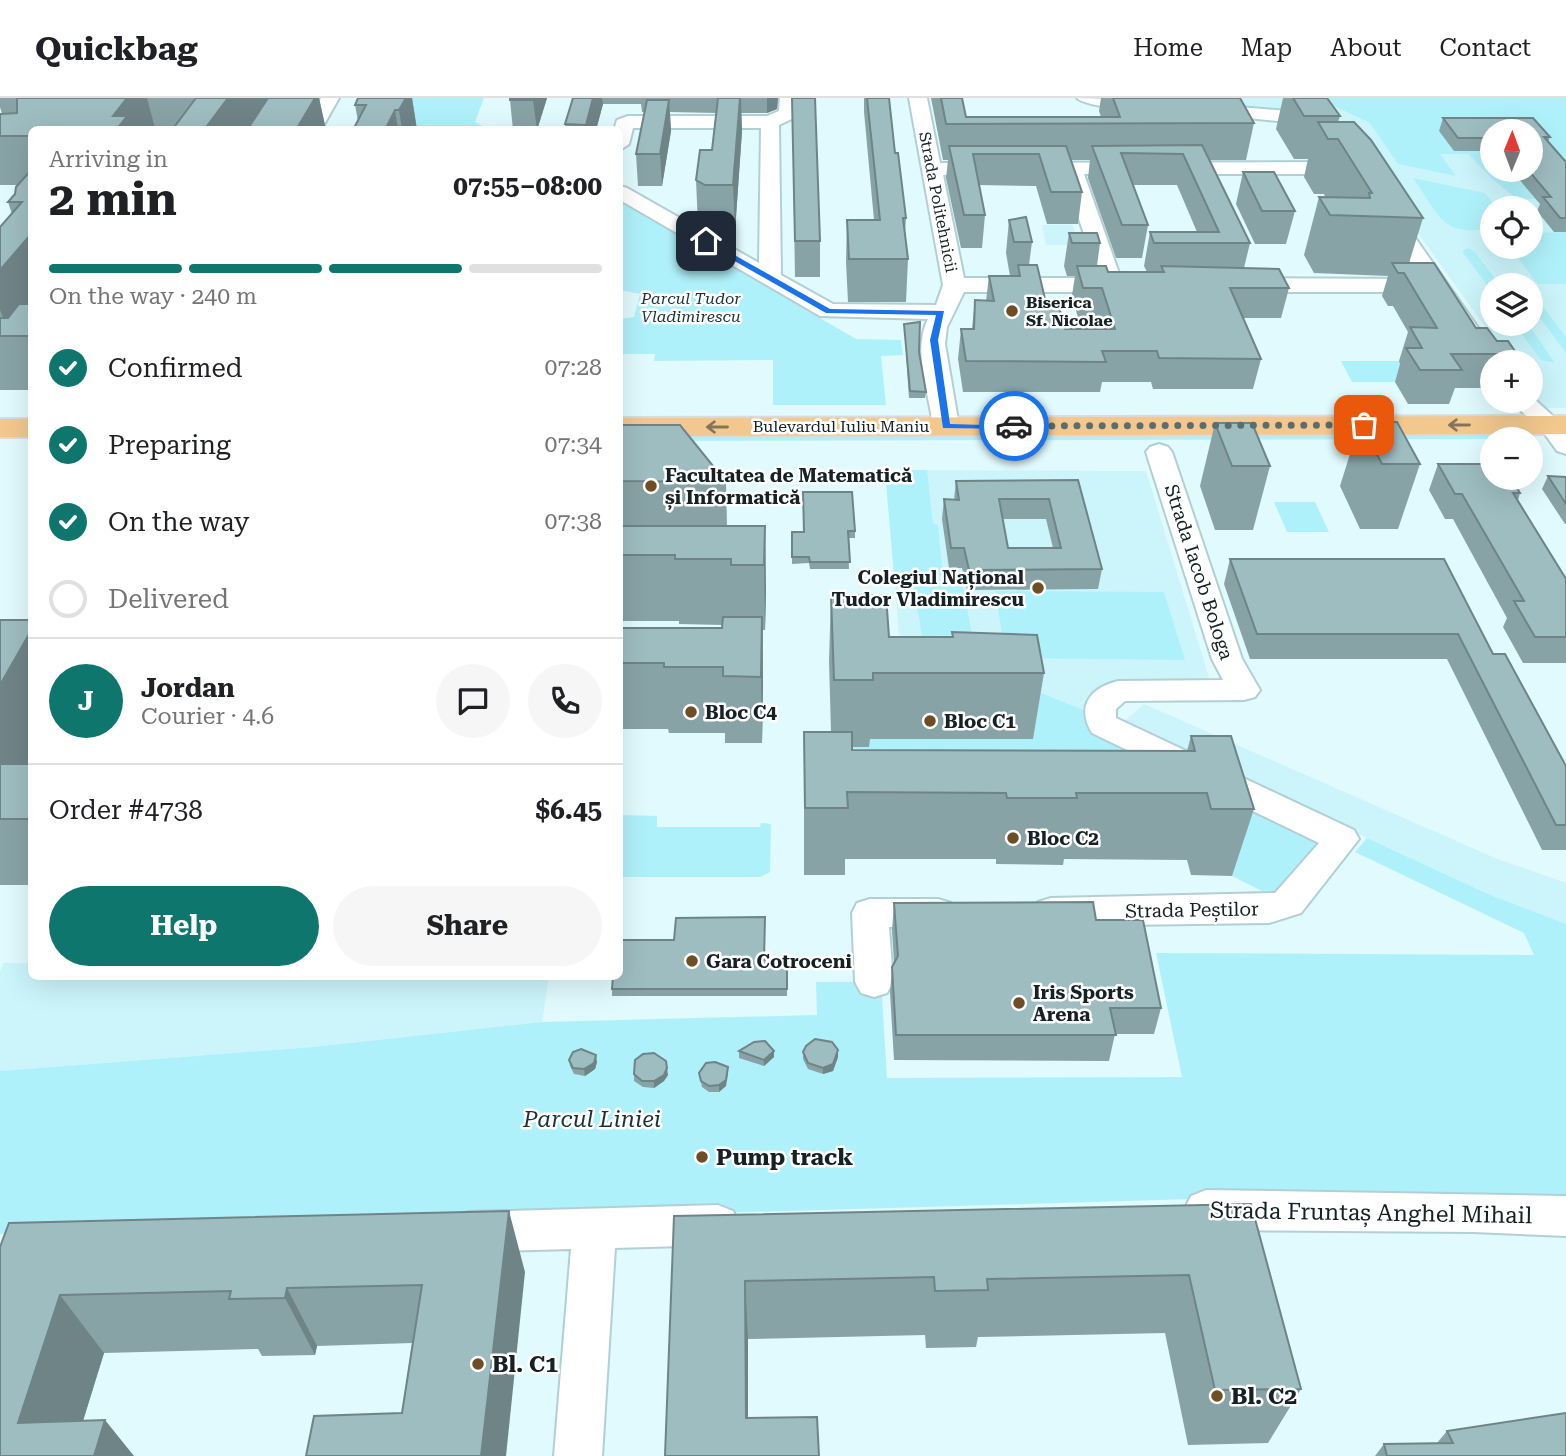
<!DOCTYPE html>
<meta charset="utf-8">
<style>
body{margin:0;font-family:"Roboto Serif",serif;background:#f6f6f6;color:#202124;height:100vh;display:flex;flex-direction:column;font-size:26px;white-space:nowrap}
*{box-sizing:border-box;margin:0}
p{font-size:23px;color:#757577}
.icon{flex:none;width:38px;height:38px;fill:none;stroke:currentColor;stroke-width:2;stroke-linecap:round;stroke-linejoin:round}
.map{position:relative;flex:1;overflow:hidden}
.sheet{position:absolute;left:28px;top:28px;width:595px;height:854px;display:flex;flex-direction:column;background:#fff;border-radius:10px;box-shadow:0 7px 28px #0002}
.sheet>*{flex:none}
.needle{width:46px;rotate:1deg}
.buttons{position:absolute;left:1480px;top:21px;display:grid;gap:14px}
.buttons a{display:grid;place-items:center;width:63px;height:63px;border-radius:50%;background:#fff;box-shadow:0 7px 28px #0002;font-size:35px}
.pin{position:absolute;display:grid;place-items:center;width:60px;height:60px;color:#fff;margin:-30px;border-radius:14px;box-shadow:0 4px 10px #0006}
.courier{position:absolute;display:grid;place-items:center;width:70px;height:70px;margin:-35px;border:5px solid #1a73e8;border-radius:50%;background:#fff;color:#222;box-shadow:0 2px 9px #0007}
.summary em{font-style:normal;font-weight:700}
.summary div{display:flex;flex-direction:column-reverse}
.summary{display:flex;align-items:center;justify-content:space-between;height:119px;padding:0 21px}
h1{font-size:46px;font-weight:700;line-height:52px}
.bar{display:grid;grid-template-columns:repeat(4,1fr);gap:10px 7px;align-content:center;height:84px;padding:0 21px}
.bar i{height:9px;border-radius:5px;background:#e0e0e0}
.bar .current{background:#0f766e}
.bar p{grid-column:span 4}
.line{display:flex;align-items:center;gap:18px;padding:0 21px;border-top:2px solid #e0e0e0}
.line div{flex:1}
.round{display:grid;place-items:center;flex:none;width:74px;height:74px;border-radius:37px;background:#f6f6f6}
ol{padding:0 21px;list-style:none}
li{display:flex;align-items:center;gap:21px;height:77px}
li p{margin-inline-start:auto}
li .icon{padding:7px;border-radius:50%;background:#0f766e;color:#fff;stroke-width:4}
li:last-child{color:#757577}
li i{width:38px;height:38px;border:4px solid #e0e0e0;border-radius:50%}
.primary-button{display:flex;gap:14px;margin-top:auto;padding:14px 21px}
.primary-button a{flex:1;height:80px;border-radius:42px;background:#0f766e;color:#fff;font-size:28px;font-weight:700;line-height:80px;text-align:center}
.primary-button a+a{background:#f6f6f6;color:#202124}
header{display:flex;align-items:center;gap:42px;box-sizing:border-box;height:98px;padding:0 35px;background:#fff;border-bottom:2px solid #e0e0e0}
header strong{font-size:33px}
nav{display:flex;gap:38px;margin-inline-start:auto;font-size:24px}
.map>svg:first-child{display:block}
.built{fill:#cbf5fb;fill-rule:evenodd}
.green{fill:#aff1fa}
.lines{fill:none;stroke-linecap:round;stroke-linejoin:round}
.minor-casing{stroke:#b1d0d5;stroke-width:4}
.major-casing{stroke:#dadbdc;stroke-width:4}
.minor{fill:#fff;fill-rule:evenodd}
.major{fill:#f2c88f;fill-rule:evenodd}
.wall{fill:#88a3a6;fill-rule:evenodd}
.shaded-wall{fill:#6f8487}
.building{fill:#9ebdc1;stroke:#6f8487;stroke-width:2;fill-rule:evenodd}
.oneway{stroke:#847459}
.route{fill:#1a73e8}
.done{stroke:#5c6d6f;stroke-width:7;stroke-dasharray:0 12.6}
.poi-dot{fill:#6e4e24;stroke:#fff;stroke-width:2.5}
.labels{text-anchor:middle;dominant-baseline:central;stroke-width:5;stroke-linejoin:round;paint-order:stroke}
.far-street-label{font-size:16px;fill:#152123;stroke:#fff}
.far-park-label{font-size:16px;font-style:italic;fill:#1b3337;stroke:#fff}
.far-poi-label{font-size:16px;font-weight:bold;fill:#152123;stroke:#fff;text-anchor:start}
.poi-label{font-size:19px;font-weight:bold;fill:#152123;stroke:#fff;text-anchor:start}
.street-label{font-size:19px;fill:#152123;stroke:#fff}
.near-park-label{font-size:23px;font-style:italic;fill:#1b3337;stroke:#fff}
.near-poi-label{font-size:23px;font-weight:bold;fill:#152123;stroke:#fff;text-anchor:start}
.near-street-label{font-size:23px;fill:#152123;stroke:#fff}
</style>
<header>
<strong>Quickbag</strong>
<nav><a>Home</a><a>Map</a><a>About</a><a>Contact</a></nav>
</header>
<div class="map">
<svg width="1566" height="1358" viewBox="0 0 1566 1358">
<rect width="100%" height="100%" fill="#e0fafd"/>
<path class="built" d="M1145,0H1566V310H1543L1531,294V264H1510L1343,30ZM1493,33H1531V72H1493ZM1493,110H1531V149H1493ZM1493,187H1531V226H1493Z
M1042,127H1073L1078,147H1046Z
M885,372L1146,373L1211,586L1110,585L1089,614L899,537Z
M1144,606L1495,760L1566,785V826L1488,796L1121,626Z
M4,865H31L32,878L549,879L542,924L313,949L0,973V874Z"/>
<path class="green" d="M392,0H484L475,24L488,31H412Z
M1317,0H1566V84L1531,33H1440L1454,53H1493V72H1511L1536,101H1517C1499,86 1483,74 1469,56H1440L1456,78L1398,66L1370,25Z
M1413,80L1485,95L1497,110H1493V128C1443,143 1438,115 1413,80Z
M620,104L856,241L901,242L903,257L881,258L886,307H773V262L654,263L655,256H620V221L634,219L640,196L620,192Z
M1566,134V186H1538L1509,149H1531V135Z
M1468,150L1474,153L1500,187H1493V192L1489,190L1462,153Z
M1537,201L1566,239V255L1532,209L1534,203Z
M1514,226H1528L1555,265L1541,262Z
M1341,263H1399L1411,284H1352Z
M1524,336L1527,341L620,343V338Z
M885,372H927L933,426L938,427L943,477L894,476Z
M1274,404H1315L1329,434H1287Z
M962,483L972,537L922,538L913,485Z
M995,493L1164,494L1185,562L1006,560Z
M929,550L1089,614L1309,728L1319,754L1272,798L1232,778L1211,705L1177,720L832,649H869V641H1033Z
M620,717L657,718V729H760L761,725L771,726L770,774L760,779H620Z
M1367,740L1488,796L1566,826V1110L1227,1100L0,1136V973L313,949L542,924L817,917L816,884H881L887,980L1182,979L1156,855L1534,857L1524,835L1355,754Z"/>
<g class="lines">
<g class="minor-casing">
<path id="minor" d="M321,0H339L321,32H302Z
M780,0H798L794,20L779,27L781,177L833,206L936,207L943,187L909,0H927L940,65L1349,64L1359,70L1349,76H1084L1121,181L1131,187L1120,194H964L947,229L945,246L959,328L955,333H937L933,328C929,294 912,253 928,221L820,218L620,102V88L627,90L759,165L761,30H633L629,46L620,52V32H614L617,22L628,18H767L779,13ZM943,77H1064L1099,180H964Z
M1077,0L1153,2L1156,6C1148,15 1085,9 1077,0Z
M1204,6L1299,14L1330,24L1332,28L1323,34L1297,25L1198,15L1195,11L1198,7Z
M1388,109L1395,111L1502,264H1493V276L1485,274L1431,194H1244L1233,187L1244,180L1422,181L1378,115Z
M1531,298L1566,330V356L1557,353L1542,332L1510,303H1531Z
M1159,346L1168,349L1172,354L1242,561L1260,592L1255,599L1244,602L1125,603L1116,611V620L1354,732L1359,741L1301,815L1269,825L1051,828L1038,824L1033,814L1038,804L1051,800L1275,795L1319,745L1092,635C1076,608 1090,590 1118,583L1223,582L1212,561L1146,354L1150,349Z
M870,801H938L951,805L956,815L951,825L938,829H889L893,884L887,895L874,899L861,895L855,884L852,815L857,805Z
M1206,1092L1566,1098V1138L1473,1134L1206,1132L1191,1126L1184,1112L1191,1098Z
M718,1107L733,1113L740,1127L733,1141L718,1147L615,1150L602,1358H554L571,1151L468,1154L453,1148L446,1134L453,1120L468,1114Z"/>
</g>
<g class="major-casing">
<path id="major" d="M1566,318V336L620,338V320Z
M0,321H32V339H0Z"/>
</g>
<use href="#minor" class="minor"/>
<use href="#major" class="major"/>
</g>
<path class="wall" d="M0,0H319L326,32H172L173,30H155L154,32H32V292H0V129L12,116L8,104L15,96L18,87H0V16H2L0,9Z
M412,0L417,32H353L358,23L355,7Z
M510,0H547L537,32H513L510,2Z
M573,0H778L777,11L767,15H741L742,33L735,133L707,132L698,127L696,82L712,52L716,15L670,14L671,33L662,88H638L636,56L644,14H642L641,6H603L596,32H566L565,26Z
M792,0L820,143V179H795Z
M864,0H889L895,55L906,120L905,135L908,161L906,204H848L846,164L847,122H874L864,14Z
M931,0H962L966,19H1101L1099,13L1101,0H1113L1254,25L1246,62H1209L1250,145L1244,170L1289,190L1281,220H1243L1261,261L1253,291H1153L1151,284H1102L1100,294H963L958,261L961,231H972L975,202L986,203L989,178H1010L1006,155L1009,122L1032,144L1029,167L1046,205L1065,231H1101L1097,220H1078L1072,197L1075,178H1067L1064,168L1069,135L1100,145L1097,168L1108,174H1147L1144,168L1150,134H1197L1177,87H1133L1148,127L1142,160H1116L1088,80L1090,62H1071L1082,94L1078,126H1047L1036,88L979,87L985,117L982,150H961L946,80L948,62H943Z
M1283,0H1327L1340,18L1338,24L1423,120L1409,165L1476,230L1517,256L1513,264H1493V290H1455L1449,306H1408L1395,284L1400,266L1399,263L1408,234L1393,208H1388L1382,198L1388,178L1314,175L1304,157L1319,99H1325L1324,96H1314L1304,79L1308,61H1294L1276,31Z
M1443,20H1533L1550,39L1548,44L1566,64V134H1554L1537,113L1540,106L1511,72H1531V33H1493V53H1454L1439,33Z
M1243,74L1295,113L1286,146H1255L1236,106Z
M904,226L919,254L926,294L925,300H909Z
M1360,324L1420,366L1398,431H1360L1340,388Z
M1215,325L1270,368L1253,432H1215L1200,388Z
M620,327L726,384L727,428H765L766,494L765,532H763V585L762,645H725V635H669L668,631H620V530H722L723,527L679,526V523H620Z
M1438,366L1520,395L1518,402L1566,481V565H1523L1503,529L1507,520L1453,421H1445L1429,392Z
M1548,378L1566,379V426H1565L1542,391Z
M1078,382L1102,471L1098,491L967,492L962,470H949L942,421L944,401L954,402L956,383ZM1002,421H1046L1053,450H1008Z
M855,433V440H848L849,471H810L809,465L792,466V434Z
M1230,461H1444L1493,556L1566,668V752H1542L1447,561H1250L1224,486Z
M831,497L889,539H952V534L1044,575L1033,641H870L869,649H852V652L1187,653L1191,638L1254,711L1232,778L1191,777L1187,762L1064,761L1063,767L996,766V761H845V777H804V634H831L829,563Z
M0,522L27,666H32V787H0Z
M894,805L1096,822L1161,910L1154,936H1115L1109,963L894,962L890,895L892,869L894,865L892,832Z
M764,862H787V898H612V891Z
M739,953L774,959L764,968L739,960Z
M803,954L838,959L833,973L823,976L808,971L803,961Z
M569,962L597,964L595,971L585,978L574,976L570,968Z
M699,975L728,976L726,988L719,994H709L702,989Z
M634,976L668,977L664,983L654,990L643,989L634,983Z
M1251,1106L1301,1291L1268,1345L1188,1347L1165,1235L978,1239L976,1249L926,1250L925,1237L748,1241L665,1358L674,1118Z
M0,1149L525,1174L402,1315L412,1245L317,1248L315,1257L262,1258L258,1251L104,1255L83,1323L0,1358Z
M1447,1333L1566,1358H1375L1384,1346L1437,1345Z"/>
<path class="shaded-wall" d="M127,0H147L155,30L154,32H116L113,18Z
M228,0H274L252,32H204Z
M315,0H319L326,32H296Z
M406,0H412L417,32H402L399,12Z
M534,0H547L537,32L533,2Z
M593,0H602L603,6L596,32H587L586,27Z
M740,0H741L742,33L735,133L733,87Z
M767,0H778L777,11L767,15Z
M669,2L671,33L662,88L660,56Z
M395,12L398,32H385Z
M32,135V211L11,238L0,212V172Z
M765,428L766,494L765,532L764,467Z
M762,519L763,585L762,645L761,579Z
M32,531V657L0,718V587Z
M838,952V959L833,973L823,976V970Z
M774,953V959L764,968V962Z
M596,957L597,964L595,971L585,978L584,971Z
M728,969L726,988L719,994V987Z
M667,970L668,977L664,983L654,990V983Z
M509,1113L525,1174L506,1358H481Z
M745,1183L748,1241V1358L746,1320Z
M287,1190L317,1248L315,1257L285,1200Z
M60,1197L104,1255L72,1358L18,1325Z
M105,1322L134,1358H94Z"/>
<path class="building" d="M17,0H127L113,18H127L116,32H32V38H0V16L17,15Z
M196,0H228L204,32H172Z
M268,0H315L296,32H247Z
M358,0H406L399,12H395L385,32H353L366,7H355Z
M510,0H534L533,2H510Z
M573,0H593L586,27L565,26Z
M718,0H740L733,87H705L696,82L700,52H712Z
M792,0H815L820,143H795Z
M867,0H889L895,55H898L906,120H903L908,161H849L847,122H880Z
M941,0H962L966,19H1120L1113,0H1240L1254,25L946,26Z
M1293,0H1327L1340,18H1304Z
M647,2H669L660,56H636Z
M1443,20H1533L1550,39H1544L1566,64V120H1560L1543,99H1551L1528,72H1531V33H1493V40H1458Z
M1318,24H1354L1371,42L1423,120L1330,117L1319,99L1370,100L1369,95H1372L1338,41H1328Z
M1202,47L1250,145H1154L1150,134H1219L1183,56L1121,55L1148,127H1122L1092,48Z
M949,48H1066L1082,94H1051L1039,56H973L985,117H964Z
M32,71V135L0,172V129L22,104H8L15,96L16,89Z
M1243,74H1274L1295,113H1262Z
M1026,119L1032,144H1014L1009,122Z
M1069,135H1097L1100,145H1072Z
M1392,165H1434L1476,230H1487L1497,243H1508L1517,256H1451L1462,272H1420L1406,250H1422L1410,229L1437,230L1404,175H1398Z
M1018,167H1037L1046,205H1058L1065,231H1115L1102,190H1083L1077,168H1106L1108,174H1164L1161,168L1279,171L1289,190H1230L1261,261L1159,260L1157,253H1102L1106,264L966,263L961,231H974L975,202L994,203L989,178H1020Z
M19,206H32V238H0V220H8Z
M920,224L919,254L926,294L910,293L904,226Z
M1360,324H1397L1420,366H1382Z
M1215,325H1252L1270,368H1232Z
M620,327H680L726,384L620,383Z
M1438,366H1493V380H1511L1520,395H1513L1566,481V539H1535L1514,503H1524L1462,396H1455Z
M1548,378L1566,379V406Z
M1078,382L1102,471L969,472L964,450H951L944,401L959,402L956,383ZM999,401H1049L1061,450H1008Z
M803,394H852L855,433H848L850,464H810L809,459H792V434H804Z
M620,428H765L764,467H731V461H675V457H620Z
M1230,461H1444L1493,556H1505L1566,668V727H1556L1458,536H1257Z
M831,497H886L889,539H953L952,534L1037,537L1044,575H873V582H834Z
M723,519H762L761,579L723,578V569H664V565H620V530H722Z
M0,522H32V531L0,587Z
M804,634H852V652L1195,653L1191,638H1231L1254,711H1211L1207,695H1076L1077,700H1007L1006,695L847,694L848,710H805Z
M0,666H32V721H0Z
M1093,804L1096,822H1143L1161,910H1110L1116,937H896L892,869L898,858L894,805Z
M765,819L764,862H787V891H612L613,878H620V842H674L676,820Z
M815,941L832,944L838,952L833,966L823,970L808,965L803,954L806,948Z
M765,943L774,953L764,962L739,953L754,944Z
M581,951L596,957L594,965L584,971L573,970L569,962L573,954Z
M654,955L666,963L667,970L664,977L654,983H642L634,976L635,962L643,956Z
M715,964L728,969L726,982L719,987L709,988L701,983L699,975L706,965Z
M1251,1106L1301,1291L1215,1292L1189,1177L987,1181L988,1192L935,1193L934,1179L745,1183L746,1320L817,1319L819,1358H665L674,1118Z
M509,1113L481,1358H306L314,1318L402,1315L422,1187L287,1190L285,1200L229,1201L231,1193L60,1197L18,1325L105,1322L94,1358H0V1149L9,1125Z
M1566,1315V1358H1387L1384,1346L1453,1345L1447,1333Z"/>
<defs><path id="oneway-shaft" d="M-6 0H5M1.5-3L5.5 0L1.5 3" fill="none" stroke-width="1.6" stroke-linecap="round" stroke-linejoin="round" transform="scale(1.75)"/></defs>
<g class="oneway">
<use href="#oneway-shaft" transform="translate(1459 327) rotate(180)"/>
<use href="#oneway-shaft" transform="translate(717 329) rotate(180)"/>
</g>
<path class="route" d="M703,142H708L830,211L944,213L938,242L950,326L1019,328L1014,331L943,330L930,242L936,217L826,215L703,145Z"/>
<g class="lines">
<path class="done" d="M1014,328L1364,327"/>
</g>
<g class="poi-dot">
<circle cx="1012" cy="213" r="7"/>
<circle cx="651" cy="388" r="7"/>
<circle cx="1038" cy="490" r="7"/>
<circle cx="691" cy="614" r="7"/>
<circle cx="930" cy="623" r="7"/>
<circle cx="1013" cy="740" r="7"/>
<circle cx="692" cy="863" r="7"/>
<circle cx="1019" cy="905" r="7"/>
<circle cx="702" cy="1059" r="7"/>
<circle cx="478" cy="1266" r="7"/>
<circle cx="1217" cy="1298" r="7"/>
</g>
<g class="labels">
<g class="far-street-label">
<text transform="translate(938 104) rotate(79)">Strada Politehnicii</text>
<text x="841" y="328">Bulevardul Iuliu Maniu</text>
</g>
<g class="far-park-label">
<text x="691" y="200">Parcul Tudor<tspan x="691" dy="18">Vladimirescu</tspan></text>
</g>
<g class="far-poi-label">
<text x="1026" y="204">Biserica<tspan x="1026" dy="18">Sf. Nicolae</tspan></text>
</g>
<g class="poi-label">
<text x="665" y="377">Facultatea de Matematică<tspan x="665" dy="22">și Informatică</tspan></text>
<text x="1024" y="479" text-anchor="end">Colegiul Național<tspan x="1024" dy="22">Tudor Vladimirescu</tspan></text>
<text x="705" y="614">Bloc C4</text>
<text x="944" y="623">Bloc C1</text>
<text x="1027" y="740">Bloc C2</text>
<text x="706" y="863">Gara Cotroceni</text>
<text x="1033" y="894">Iris Sports<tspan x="1033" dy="22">Arena</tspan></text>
</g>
<g class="street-label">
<text transform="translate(1199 474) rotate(72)">Strada Iacob Bologa</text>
<text transform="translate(1192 812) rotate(-1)">Strada Peștilor</text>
</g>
<g class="near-park-label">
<text x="592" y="1021">Parcul Liniei</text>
</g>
<g class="near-poi-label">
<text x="716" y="1059">Pump track</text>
<text x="492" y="1266">Bl. C1</text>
<text x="1231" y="1298">Bl. C2</text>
</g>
<g class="near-street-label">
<text transform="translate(1371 1115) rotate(1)">Strada Fruntaș Anghel Mihail</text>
</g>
</g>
</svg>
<div class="buttons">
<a><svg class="needle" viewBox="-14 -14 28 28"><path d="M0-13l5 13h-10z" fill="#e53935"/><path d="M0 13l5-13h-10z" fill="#757577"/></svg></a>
<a><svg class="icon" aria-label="locate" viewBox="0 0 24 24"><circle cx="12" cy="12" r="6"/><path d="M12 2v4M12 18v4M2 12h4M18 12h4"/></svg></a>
<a><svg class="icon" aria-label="layers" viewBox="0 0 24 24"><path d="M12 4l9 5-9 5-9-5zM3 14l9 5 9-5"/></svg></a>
<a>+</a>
<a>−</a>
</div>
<div class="pin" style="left:1364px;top:327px;background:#ea580c"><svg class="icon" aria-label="bag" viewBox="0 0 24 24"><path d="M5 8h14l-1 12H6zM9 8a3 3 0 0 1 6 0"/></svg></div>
<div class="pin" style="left:706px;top:143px;background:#1f2937"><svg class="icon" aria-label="home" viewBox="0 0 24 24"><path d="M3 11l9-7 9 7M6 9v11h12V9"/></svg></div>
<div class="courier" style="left:1014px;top:328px"><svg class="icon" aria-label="car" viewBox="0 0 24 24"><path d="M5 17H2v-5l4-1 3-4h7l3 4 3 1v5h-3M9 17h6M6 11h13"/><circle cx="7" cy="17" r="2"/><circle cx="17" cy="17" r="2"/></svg></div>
<section class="sheet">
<div class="summary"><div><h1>2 min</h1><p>Arriving in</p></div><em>07:55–08:00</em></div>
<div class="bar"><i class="current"></i><i class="current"></i><i class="current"></i><i></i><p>On the way · 240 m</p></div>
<ol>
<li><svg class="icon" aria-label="check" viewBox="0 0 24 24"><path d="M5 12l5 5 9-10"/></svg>Confirmed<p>07:28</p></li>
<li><svg class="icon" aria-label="check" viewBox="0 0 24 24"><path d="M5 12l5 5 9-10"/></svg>Preparing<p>07:34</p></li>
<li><svg class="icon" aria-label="check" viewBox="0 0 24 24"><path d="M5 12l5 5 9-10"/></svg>On the way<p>07:38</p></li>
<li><i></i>Delivered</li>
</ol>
<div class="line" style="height:126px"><b class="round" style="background:#0f766e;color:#fff">J</b><div><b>Jordan</b><p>Courier · 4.6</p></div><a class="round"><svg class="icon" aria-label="chat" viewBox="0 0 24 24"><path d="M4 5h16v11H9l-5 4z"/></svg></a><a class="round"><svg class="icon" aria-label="phone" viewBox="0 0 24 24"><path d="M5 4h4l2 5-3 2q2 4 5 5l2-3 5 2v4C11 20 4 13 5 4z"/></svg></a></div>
<div class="line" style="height:91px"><div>Order #4738</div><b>$6.45</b></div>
<div class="primary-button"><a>Help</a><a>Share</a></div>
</section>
</div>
